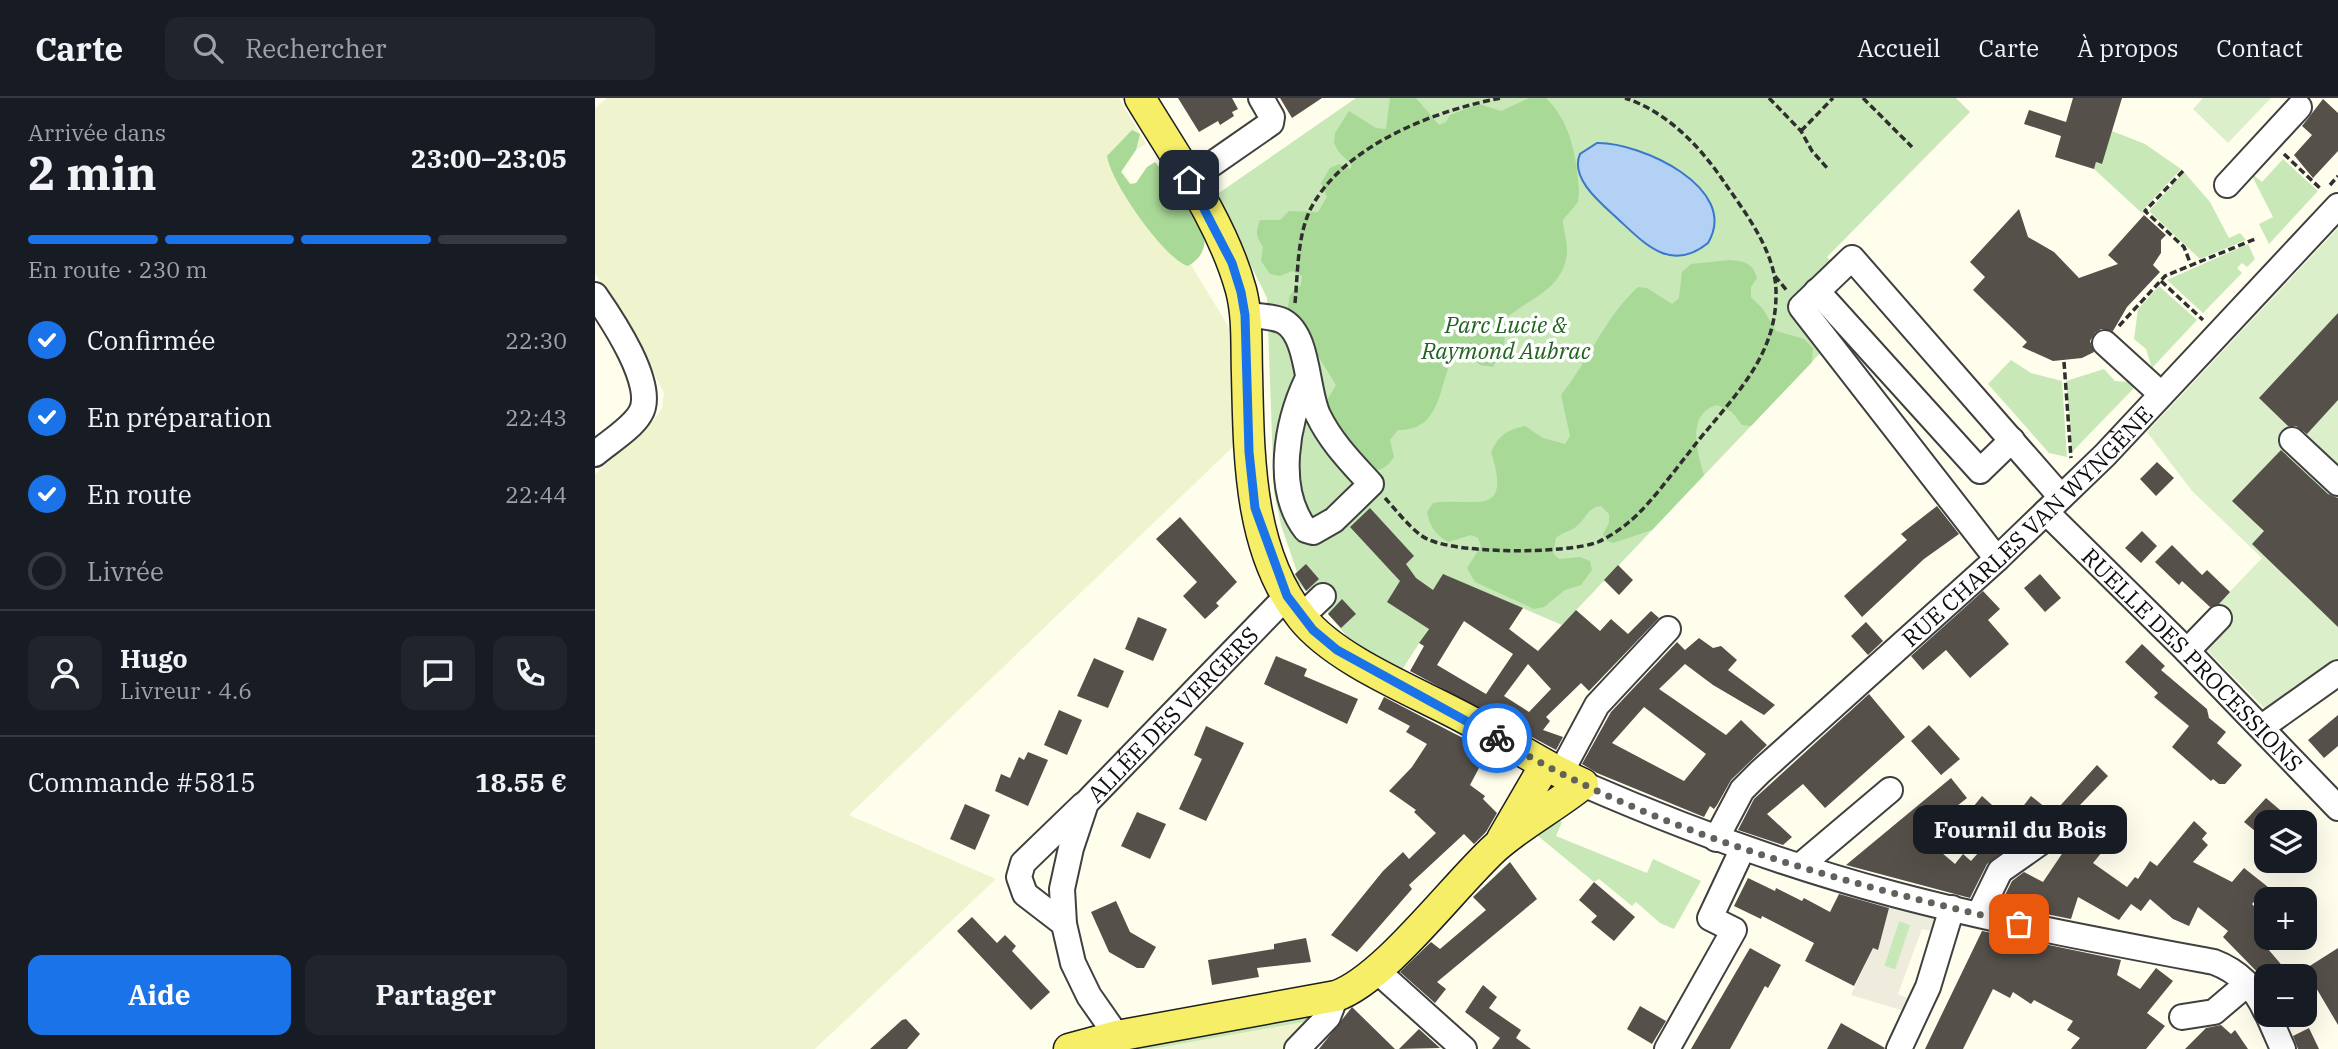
<!DOCTYPE html>
<html lang="fr">
<meta charset="utf-8">
<style>
body{margin:0;font-family:"IBM Plex Serif",serif;background:#20242c;color:#f1f3f6;height:100vh;display:flex;flex-direction:column;font-size:26px;white-space:nowrap}
*{box-sizing:border-box;margin:0}
p{font-size:23px;color:#9ea1a6}
.icon{flex:none;width:38px;height:38px;fill:none;stroke:currentColor;stroke-width:2;stroke-linecap:round;stroke-linejoin:round}
.map{position:relative;flex:1;overflow:hidden}
.side{display:flex;flex-direction:column;background:#171b24;width:595px}
.side>*{flex:none}
.tools{position:absolute;left:1659px;top:712px;display:grid;gap:14px}
.tools a{display:grid;place-items:center;width:63px;height:63px;border-radius:14px;background:#171b24;box-shadow:0 7px 28px #0002;font-size:35px}
.pin{position:absolute;display:grid;place-items:center;width:60px;height:60px;color:#fff;margin:-30px;border-radius:14px;box-shadow:0 4px 10px #0006}
.courier{position:absolute;display:grid;place-items:center;width:70px;height:70px;margin:-35px;border:5px solid #1a73e8;border-radius:50%;background:#fff;color:#222;box-shadow:0 2px 9px #0007}
.bubble{position:absolute;height:49px;border-radius:14px;background:#171b24;box-shadow:0 7px 28px #0002;font-size:23px;font-weight:700;line-height:49px;text-align:center}
.headline em{font-style:normal;font-weight:700}
.headline div{display:flex;flex-direction:column-reverse}
.headline{display:flex;align-items:center;justify-content:space-between;height:119px;padding:0 28px}
h1{font-size:46px;font-weight:700;line-height:52px}
.bar{display:grid;grid-template-columns:repeat(4,1fr);gap:10px 7px;align-content:center;height:84px;padding:0 28px}
.bar i{height:9px;border-radius:5px;background:#363941}
.bar .active{background:#1a73e8}
.bar p{grid-column:span 4}
.line{display:flex;align-items:center;gap:18px;padding:0 28px;border-top:2px solid #363941}
.line div{flex:1}
.round{display:grid;place-items:center;flex:none;width:74px;height:74px;border-radius:14px;background:#20242c}
ol{padding:0 28px;list-style:none}
li{display:flex;align-items:center;gap:21px;height:77px}
li p{margin-inline-start:auto}
li .icon{padding:7px;border-radius:50%;background:#1a73e8;color:#fff;stroke-width:4}
li:last-child{color:#9ea1a6}
li i{width:38px;height:38px;border:4px solid #363941;border-radius:50%}
.action{display:flex;gap:14px;margin-top:auto;padding:14px 28px}
.action a{flex:1;height:80px;border-radius:14px;background:#1a73e8;color:#fff;font-size:28px;font-weight:700;line-height:80px;text-align:center}
.action a+a{background:#20242c;color:#f1f3f6}
header{display:flex;align-items:center;gap:42px;box-sizing:border-box;height:98px;padding:0 35px;background:#171b24;border-bottom:2px solid #363941}
header strong{font-size:33px}
nav{display:flex;gap:38px;margin-inline-start:auto;font-size:24px}
.search{width:490px;height:63px;background:#20242c;display:flex;align-items:center;gap:18px;box-sizing:border-box;padding:0 24px;border-radius:14px;color:#9ea1a6;font-size:26px}
main{display:flex;flex:1;min-height:0}
.map>svg:first-child{display:block}
.farmland{fill:#f0f4ce}
.green{fill:#c8e8b8}
.forest{fill:#a9d997}
.pitch{fill:#dbf0ca}
.plaza{fill:#eeeddd;fill-rule:evenodd}
.water{fill:#b3d0f5;stroke:#3b77cb;stroke-width:2}
.building{fill:#56504a;fill-rule:evenodd}
.lines{fill:none;stroke-linecap:round;stroke-linejoin:round}
.minor-casing{stroke:#404040;stroke-width:28}
.major-casing{stroke:#1e1e1e;stroke-width:33}
.path{stroke:#2f2f2f;stroke-width:3.5;stroke-dasharray:7 3.5;stroke-linecap:butt}
.minor{stroke:#fff;stroke-width:24}
.major{stroke:#f6ee66;stroke-width:30}
.done{stroke:#62615b;stroke-width:7;stroke-dasharray:0 12.6}
.route{stroke:#1a73e8;stroke-width:9}
.labels{text-anchor:middle;dominant-baseline:central;stroke-width:7;stroke-linejoin:round;paint-order:stroke}
.park-label{font-size:23px;font-style:italic;fill:#20641f;stroke:#fff}
.street-label{font-size:23px;fill:#0d0d0d;stroke:#fff}
</style>
<header>
<strong>Carte</strong>
<div class="search"><svg class="icon" aria-label="search" viewBox="0 0 24 24"><circle cx="10" cy="10" r="6"/><path d="M15 15l6 6"/></svg>Rechercher</div>
<nav><a>Accueil</a><a>Carte</a><a>À propos</a><a>Contact</a></nav>
</header>
<main>
<section class="side">
<div class="headline"><div><h1>2 min</h1><p>Arrivée dans</p></div><em>23:00–23:05</em></div>
<div class="bar"><i class="active"></i><i class="active"></i><i class="active"></i><i></i><p>En route · 230 m</p></div>
<ol>
<li><svg class="icon" aria-label="check" viewBox="0 0 24 24"><path d="M5 12l5 5 9-10"/></svg>Confirmée<p>22:30</p></li>
<li><svg class="icon" aria-label="check" viewBox="0 0 24 24"><path d="M5 12l5 5 9-10"/></svg>En préparation<p>22:43</p></li>
<li><svg class="icon" aria-label="check" viewBox="0 0 24 24"><path d="M5 12l5 5 9-10"/></svg>En route<p>22:44</p></li>
<li><i></i>Livrée</li>
</ol>
<div class="line" style="height:126px"><a class="round"><svg class="icon" aria-label="person" viewBox="0 0 24 24"><circle cx="12" cy="8" r="4"/><path d="M4 21q1-7 8-7t8 7"/></svg></a><div><b>Hugo</b><p>Livreur · 4.6</p></div><a class="round"><svg class="icon" aria-label="chat" viewBox="0 0 24 24"><path d="M4 5h16v11H9l-5 4z"/></svg></a><a class="round"><svg class="icon" aria-label="phone" viewBox="0 0 24 24"><path d="M5 4h4l2 5-3 2q2 4 5 5l2-3 5 2v4C11 20 4 13 5 4z"/></svg></a></div>
<div class="line" style="height:91px"><div>Commande #5815</div><b>18.55 €</b></div>
<div class="action"><a>Aide</a><a>Partager</a></div>
</section>
<div class="map">
<svg width="1743" height="951" viewBox="0 0 1743 951">
<rect width="100%" height="100%" fill="#fffeed"/>
<path class="farmland" d="M12,0H524L551,46L520,64L587,152L638,236L643,344L254,717L401,781L220,951H0V376L59,322L67,310L69,295L29,215L0,176V10Z
M714,923L691,951H557L701,924Z"/>
<path class="green" d="M761,0H1361L1375,14L1232,159L1236,163L1196,200L1231,249L967,527L864,483L807,572L755,542L733,516L734,509L724,493H711L697,479L702,474L686,427L679,394L672,200L621,97Z
M1517,33L1550,46L1586,71L1547,113L1549,117L1499,71L1501,64L1506,66Z
M1688,61L1723,93L1674,146L1664,126L1678,119L1655,74L1667,84Z
M1589,74L1615,104L1634,140L1645,135L1651,142L1605,161L1554,113Z
M1653,146L1660,161L1652,169L1647,165L1642,170L1647,175L1608,215L1572,182Z
M1564,188L1602,222L1557,270L1551,251L1539,241L1543,211Z
M1416,262L1436,275L1467,283L1472,359L1454,355L1393,286Z
M1509,271L1520,283L1537,284L1541,288L1477,354L1471,283Z
M964,723L967,724L961,738L1052,775L1058,761L1106,783L1079,831L1065,825L1041,804L1037,808L1004,781L999,784L943,738L949,730Z
M1304,823L1316,827L1301,872L1289,868Z
M713,912L719,919L714,923L557,951H506Z"/>
<path class="forest" d="M795,0H821L844,27L851,24L855,17L884,6L906,13L934,0H951C976,24 982,60 984,94L983,104L968,122C968,133 973,144 972,155C968,191 937,199 911,220L909,249L898,269L885,267L874,256L856,262C844,293 844,333 803,332L795,342L799,359C792,370 784,374 772,373L728,309L741,287L693,209L695,197L706,187L707,178L697,173L685,178L675,176L666,163L668,148C660,138 661,133 665,122H685L694,113L723,114L732,99L726,85L735,70L744,66L755,71L757,67L743,53L739,45L740,35L754,13L781,30L791,31Z
M537,32L545,36L541,52L526,74L535,86L541,85L552,69L560,64C569,73 571,82 578,92C581,97 587,99 590,103C609,124 621,152 593,168C569,161 515,83 512,58Z
M1135,162C1149,163 1158,165 1162,180L1156,189V199L1168,211L1181,233L1209,241L1218,250L1217,264L1156,328L1147,327L1137,314L1122,307C1091,316 1102,353 1109,377L1057,432L1018,445L1012,443L1008,436L1014,425V416L1006,408C992,410 992,419 983,427C978,433 967,434 961,440L958,455L964,461L985,459L995,463L997,472L986,487L970,492L949,509L939,511L880,484L872,470L886,448L883,440L876,437L853,444C840,436 835,429 832,414L838,405C878,399 918,422 896,354C904,337 912,332 930,328L948,340L970,346L975,338L966,297C994,262 1010,219 1043,189L1052,190L1077,206L1084,200L1087,174L1096,166Z"/>
<path class="pitch" d="M1608,0H1676L1633,45L1598,11Z
M1743,130V587L1688,629L1595,535L1667,460L1597,393L1552,334Z"/>
<path class="plaza" d="M1295,803L1340,818L1342,822L1341,834L1327,831L1303,896L1317,902L1309,913L1256,897L1278,850L1283,852ZM1304,823L1315,827L1300,872L1289,868Z"/>
<path class="water" d="M1002,45C1045,44 1146,90 1113,145C1076,175 1050,146 1024,122C1008,107 974,81 985,56Z"/>
<path class="building" d="M583,0H637L643,11L637,14L639,18L625,27L623,23L604,34Z
M685,0H727L697,20Z
M1478,0H1527L1507,66L1501,64L1499,71L1460,59L1466,38L1429,26L1434,12L1471,24Z
M1728,1L1743,15V53L1718,80L1699,57L1717,37L1707,28Z
M1424,111L1433,139L1459,154L1484,180L1523,166L1513,157L1549,117L1571,137L1566,142V155L1558,167L1565,174L1532,209L1518,233L1506,231L1500,235L1495,243L1499,254L1487,260L1458,263L1427,249L1432,244L1378,192L1390,179L1375,164Z
M1743,215V302L1712,336L1701,328H1693L1664,300Z
M1686,352L1733,396L1743,400V529L1657,446L1669,433L1637,403Z
M1562,364L1579,380L1561,398L1545,381Z
M1342,408L1364,436L1329,461L1267,519L1249,498L1312,442L1306,436Z
M775,410L819,458L811,466L821,480L838,492L848,476L928,510L914,531L943,553L981,512L1005,533L1016,521L1033,536L1056,513L1064,520L994,593L986,585L951,619L955,623L948,632L968,639L961,652L815,573L829,548L824,545L834,531L792,504L805,483L755,429ZM869,523L918,556L891,596L842,567ZM933,566L956,591L934,614L909,598Z
M585,419L642,484L621,505L624,508L610,521L588,498L602,484L561,441Z
M1547,433L1562,448L1546,465L1530,450Z
M1577,447L1607,477L1612,472L1635,494L1624,506L1615,509L1587,483L1584,487L1560,464Z
M711,466L724,481L711,493L700,476Z
M1023,467L1038,482L1024,497L1009,482Z
M1445,476L1466,500L1450,514L1429,490Z
M1388,493L1405,511L1393,522L1414,546L1375,580L1351,552L1328,572L1316,558Z
M747,501L761,516L746,530L733,516Z
M543,519L572,531L558,563L530,551Z
M1271,524L1288,543L1273,557L1256,538Z
M1104,540L1118,550L1126,548L1142,562L1133,572L1180,607L1169,617L1118,587L1090,566L1064,591L1131,637L1146,622L1172,647L1136,682L1122,707L1119,711L1115,708L1109,719L1002,675L987,666L1016,614L1082,544L1090,552ZM1049,609L1111,656L1089,683L1017,645Z
M1547,546L1570,568L1566,572L1612,611L1614,620L1631,634L1622,645L1647,667L1630,686H1624L1618,681L1616,683L1577,649L1594,628L1559,599L1563,595L1530,564Z
M681,558L712,571L709,578L763,601L752,626L669,586Z
M499,560L529,573L513,610L482,598Z
M1274,596L1310,639L1230,710L1208,686L1172,716L1197,739L1188,747L1143,732L1159,701Z
M789,599L893,653L875,687L890,698L888,701L902,715L891,734L879,746L869,736L814,787L817,791L762,854L736,837L788,773L808,754L814,761L841,735L819,714L821,712L794,693L817,669L832,646L811,634L815,628L783,611Z
M464,612L487,622L472,657L449,647Z
M1743,617V648L1729,660L1713,642Z
M1334,627L1365,661L1346,677L1316,643Z
M611,628L649,645L611,723L584,711L607,661L599,657Z
M433,654L453,662L433,708L400,693L406,676L415,680L424,659L429,662Z
M1502,667L1513,678L1485,707L1521,737L1498,765L1532,789L1540,779L1543,781L1555,763L1562,768L1599,723L1612,735L1607,741L1613,747L1598,764L1637,784L1649,770L1673,789L1657,806L1671,821V840H1686L1673,851L1696,878H1666L1628,839L1633,833L1603,809L1594,828L1578,821L1555,801L1546,813L1536,806L1524,822L1483,799L1476,821L1405,807L1417,783L1429,774L1448,784L1479,738L1454,720Z
M1356,680L1372,700L1326,737L1360,766L1368,756L1376,763L1400,736L1374,714L1387,698L1416,724L1436,698L1451,710L1440,730L1392,766L1375,800L1251,767Z
M1671,700L1699,724H1671V742L1649,724Z
M370,706L395,717L380,752L355,741Z
M542,714L571,726L555,761L526,748Z
M915,764L942,801L842,884L851,891L840,905L805,874L836,844L845,851L891,812L878,799Z
M1153,780L1180,793L1181,790L1207,803L1209,800L1235,814L1244,796L1294,810L1283,852L1278,850L1259,888L1210,863L1219,845L1167,818L1166,821L1139,808Z
M999,784L1040,819L1019,843L996,824L1002,818L984,802Z
M521,803L535,834L561,849L549,870H542L514,854L496,814Z
M377,819L402,845L410,837L421,848L417,853L455,894L436,912L362,833Z
M1387,833L1526,862L1522,877L1545,891L1561,870L1578,883L1552,915L1570,928L1551,951H1476L1485,940L1472,932L1478,923L1439,902L1436,906L1418,894L1415,900L1398,891L1368,951H1330Z
M711,840L716,864L662,870L664,879L617,887L613,862L679,851V846Z
M1155,850L1186,867L1173,890L1170,888L1135,951H1096Z
M1743,850V927L1710,871Z
M888,887L902,899L894,910L926,932L921,940L936,951H897L905,940L870,914Z
M1045,908L1071,923L1057,946L1032,931Z
M757,909L800,951H724Z
M311,921L325,936L312,951H275L307,922Z
M1246,925L1290,950L1289,951H1232Z
M1626,927L1636,936L1640,932L1653,951H1590L1611,930Z
M1714,930L1724,951H1703L1698,938Z
M824,931L845,950L804,951Z"/>
<g class="lines">
<g class="minor-casing">
<g id="minor">
<path d="M594,82L676,25L677,19L666,0"/>
<path d="M1632,87L1704,9"/>
<path d="M1222,193L1385,373L1417,342"/>
<path d="M0,197C16,220 63,289 45,316C36,331 14,344 0,356"/>
<path d="M650,217C662,218 677,218 688,223C714,237 711,291 723,317C736,344 756,364 776,386L739,422L718,434L711,432C679,391 692,324 712,282"/>
<path d="M1510,245L1566,296"/>
<path d="M1697,342L1743,385"/>
<path id="s1" d="M1451,414L1590,551L1743,710"/>
<path d="M1402,461L1206,209L1257,160L1466,399"/>
<path d="M706,519L728,498"/>
<path d="M1592,553L1624,520"/>
<path d="M1667,629L1743,575"/>
<path d="M965,676L1002,607L1073,531"/>
<path d="M988,686C1089,730 1192,768 1298,796C1403,824 1512,844 1619,864C1643,873 1661,891 1671,914"/>
<path id="s2" d="M1121,741L1147,692L1165,674L1402,461L1510,357L1743,108"/>
<path d="M1205,768L1295,692"/>
<path d="M1384,816L1405,773L1449,742"/>
<path d="M469,826L430,796L424,779L428,765L488,707"/>
<path d="M781,872L869,951"/>
<path d="M1673,917L1688,951"/>
<path d="M1587,919L1619,914L1652,886"/>
<path id="s3" d="M522,938L494,898L478,865L469,826L467,791L476,750L491,705L692,498"/>
<path d="M702,951L733,919L741,898"/>
<path d="M1072,951L1139,832L1115,820L1148,750"/>
<path d="M1304,951L1333,889L1357,810"/>
</g>
</g>
<g class="major-casing">
<path id="major" d="M907,741L949,669
M474,951L522,938L741,898C790,881 859,787 901,749C927,726 961,708 988,686C951,669 918,647 882,627C830,597 744,566 707,520C653,453 654,357 652,276C651,248 653,219 646,192C627,123 581,60 545,0"/>
</g>
<path class="path" d="M1174,0L1206,33L1217,53L1234,72
M1268,0L1317,49
M1206,33L1238,0
M1689,56L1727,92
M1588,73L1550,113L1589,149L1596,167
M1735,87L1743,78
M1180,178L1193,194
M1566,183L1608,222
M700,205C703,174 702,138 716,110C749,47 841,12 906,0
M1524,228L1570,178L1660,141
M1469,264L1476,360
M790,400C801,412 813,428 827,438C852,457 974,456 1003,444C1014,439 1026,431 1034,424C1057,406 1092,355 1113,331C1146,291 1181,253 1181,197C1182,156 1152,117 1129,84C1105,48 1072,14 1030,0"/>
<use href="#minor" class="minor"/>
<use href="#major" class="major"/>
</g>
<g class="lines">
<path class="done" d="M902,640C1062,736 1245,784 1424,826"/>
<path class="route" d="M594,82L637,165L646,194L650,217L654,354L660,410L692,498L718,532L742,552L902,640"/>
</g>
<g class="labels">
<g class="park-label">
<text x="911" y="226">Parc Lucie &amp;<tspan x="911" dy="26">Raymond Aubrac</tspan></text>
</g>
<g class="street-label">
<text stroke="none"><textPath href="#s2" startOffset="444">RUE CHARLES VAN WYNGÈNE</textPath></text>
<text stroke="none"><textPath href="#s1" startOffset="208">RUELLE DES PROCESSIONS</textPath></text>
<text stroke="none"><textPath href="#s3" startOffset="374">ALLÉE DES VERGERS</textPath></text>
</g>
</g>
</svg>
<div class="tools">
<a><svg class="icon" aria-label="layers" viewBox="0 0 24 24"><path d="M12 4l9 5-9 5-9-5zM3 14l9 5 9-5"/></svg></a>
<a>+</a>
<a>−</a>
</div>
<div class="pin" style="left:1424px;top:826px;background:#ea580c"><svg class="icon" aria-label="bag" viewBox="0 0 24 24"><path d="M5 8h14l-1 12H6zM9 8a3 3 0 0 1 6 0"/></svg></div>
<div class="pin" style="left:594px;top:82px;background:#1f2937"><svg class="icon" aria-label="home" viewBox="0 0 24 24"><path d="M3 11l9-7 9 7M6 9v11h12V9"/></svg></div>
<div class="courier" style="left:902px;top:640px"><svg class="icon" aria-label="bike" viewBox="0 0 24 24"><circle cx="6" cy="16" r="4"/><circle cx="18" cy="16" r="4"/><path d="M6 16l4-8h5l3 8M10 8l3 8H6M13 5h3"/></svg></div>
<div class="bubble" style="left:1318px;top:707px;width:214px">Fournil du Bois</div>
</div>
</main>
